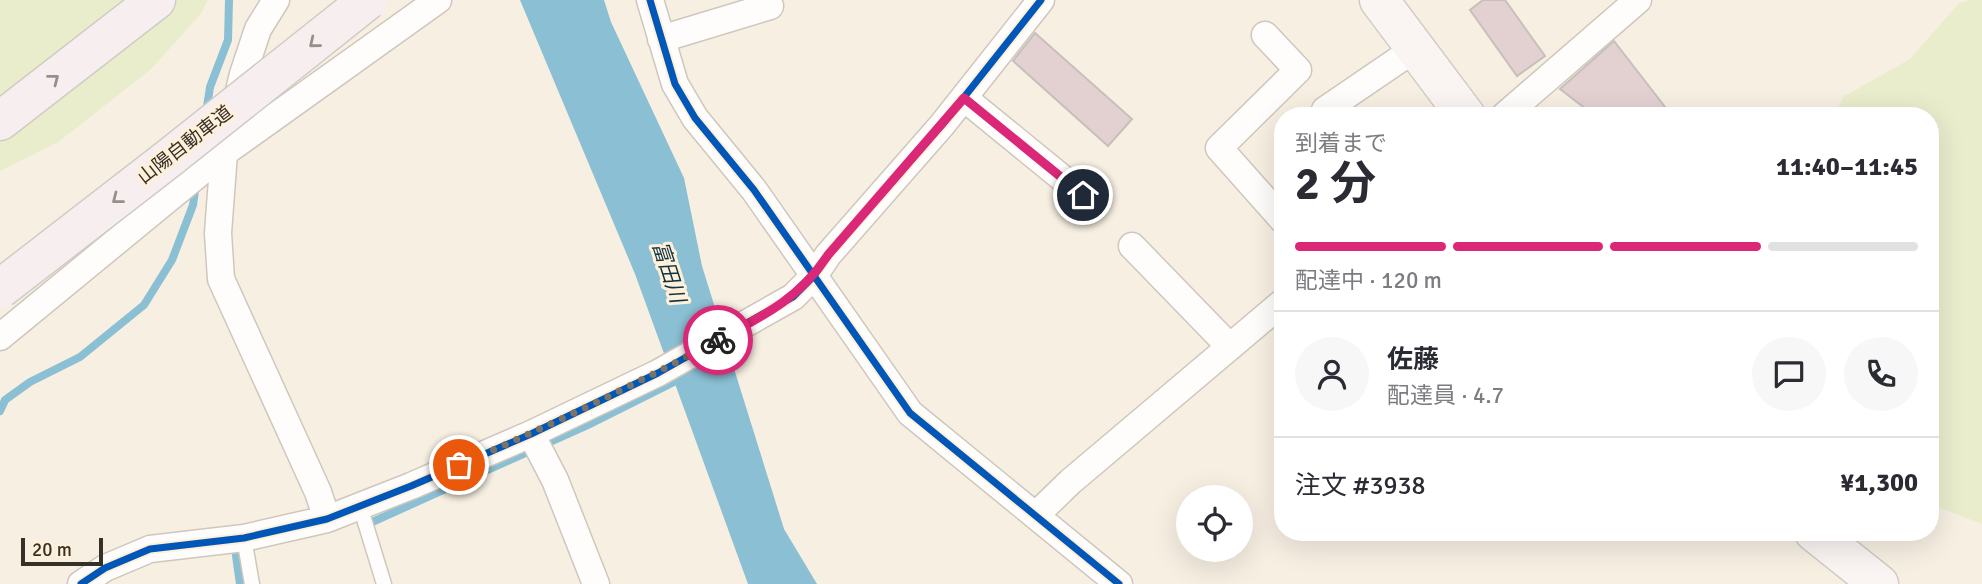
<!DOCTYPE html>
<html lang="ja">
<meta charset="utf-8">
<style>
body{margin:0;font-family:Signika,"Noto Sans JP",sans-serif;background:#f7f7f7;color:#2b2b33;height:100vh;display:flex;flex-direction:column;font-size:26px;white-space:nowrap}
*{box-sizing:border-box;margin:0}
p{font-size:23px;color:#7c7c81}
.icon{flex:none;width:38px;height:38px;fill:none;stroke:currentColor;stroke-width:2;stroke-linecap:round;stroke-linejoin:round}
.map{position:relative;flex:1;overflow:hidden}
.drawer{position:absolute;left:1274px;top:107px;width:665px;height:434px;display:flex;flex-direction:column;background:#fff;border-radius:28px;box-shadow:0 7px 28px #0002}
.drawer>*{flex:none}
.fabs{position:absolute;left:1176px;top:485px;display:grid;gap:14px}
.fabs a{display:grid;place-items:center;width:77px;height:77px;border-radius:50%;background:#fff;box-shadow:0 7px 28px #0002;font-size:35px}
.scale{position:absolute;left:21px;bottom:18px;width:82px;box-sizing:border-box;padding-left:7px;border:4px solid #363027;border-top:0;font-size:19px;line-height:24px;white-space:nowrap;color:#363027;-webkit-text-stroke:5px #fff0da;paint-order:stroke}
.pin{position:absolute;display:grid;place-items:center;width:60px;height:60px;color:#fff;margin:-30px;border:4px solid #fff;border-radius:50%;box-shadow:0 2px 7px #0007}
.courier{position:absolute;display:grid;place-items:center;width:70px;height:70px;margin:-35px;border:5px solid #db2777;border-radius:50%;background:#fff;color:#222;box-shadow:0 2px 9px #0007}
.headline em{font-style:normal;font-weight:700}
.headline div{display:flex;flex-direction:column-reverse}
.headline{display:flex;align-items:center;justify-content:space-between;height:119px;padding:0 21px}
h1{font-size:46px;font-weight:700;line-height:52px}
.bar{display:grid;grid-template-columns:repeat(4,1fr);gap:10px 7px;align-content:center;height:84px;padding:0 21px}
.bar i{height:9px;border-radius:5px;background:#e1e1e2}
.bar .selected{background:#db2777}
.bar p{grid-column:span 4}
.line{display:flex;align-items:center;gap:18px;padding:0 21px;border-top:2px solid #e1e1e2}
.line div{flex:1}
.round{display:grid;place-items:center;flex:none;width:74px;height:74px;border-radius:37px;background:#f7f7f7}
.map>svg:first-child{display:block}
.green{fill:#eaedcc}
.water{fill:#8bbfd3}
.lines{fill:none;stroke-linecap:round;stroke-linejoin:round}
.stream{stroke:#8bbfd3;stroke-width:8}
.building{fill:#e3d1d2;stroke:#c7bfbb;stroke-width:2}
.service-casing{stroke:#cec7bd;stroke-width:17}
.minor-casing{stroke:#cec7bd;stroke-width:29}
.primary-casing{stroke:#d0ccc5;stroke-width:41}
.motorway-casing{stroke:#d0ccc5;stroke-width:41}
.service{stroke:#fefdfb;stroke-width:14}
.minor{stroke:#fefdfb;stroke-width:26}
.primary{stroke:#faf4f3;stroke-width:38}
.motorway{stroke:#f7efef;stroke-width:38}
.motorway-bridge-casing{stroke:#d0ccc5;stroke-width:41;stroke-linecap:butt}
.motorway-bridge{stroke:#f7efef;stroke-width:38}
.cycleway-casing{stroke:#fff0da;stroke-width:11}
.cycleway{stroke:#0057b8;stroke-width:7}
.oneway{stroke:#96908b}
.done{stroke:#7a7368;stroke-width:7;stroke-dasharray:0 12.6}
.route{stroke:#db2777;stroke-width:9}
.labels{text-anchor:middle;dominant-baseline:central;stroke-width:6;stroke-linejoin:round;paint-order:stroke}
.street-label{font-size:19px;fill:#363027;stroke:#fff0da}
.water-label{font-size:21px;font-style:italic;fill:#103443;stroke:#fff0da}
</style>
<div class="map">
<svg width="1982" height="584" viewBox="0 0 1982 584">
<rect width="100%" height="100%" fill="#f7efe2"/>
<path class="green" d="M0,0H208L200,15L150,70L57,143L0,171Z
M1972,0H1982V524L1930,504V116L1835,115L1843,97L1910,59L1959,3Z"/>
<path class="water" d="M520,0H604L611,22L684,178L702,266L784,529L817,584H748L635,274Z"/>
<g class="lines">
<path class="stream" d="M206,113L210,87L228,40L229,0
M0,411L5,400L30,382L80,357L144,305L172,260L193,205L196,184
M370,523L592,423L682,378
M236,556L240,584"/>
</g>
<path class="building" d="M1483,0H1505L1545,56L1517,76L1470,10Z
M1035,33L1132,119L1108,146L1013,61Z
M1614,41L1672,116H1595L1560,89Z"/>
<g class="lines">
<g class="service-casing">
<path id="service" d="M360,506L384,584
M244,538L252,584"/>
</g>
<g class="minor-casing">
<path id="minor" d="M276,0L258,29L243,74L224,153L218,233L221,279L318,492L327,519
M650,0L675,84L695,118L754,190L910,413L1119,584
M1265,35L1298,70L1219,148L1283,220
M661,39L770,6
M964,98L1083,195
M1325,110L1416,48
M1504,116L1638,0
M1132,246L1230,347
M0,337L224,153L438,0
M531,434L555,480L596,584
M1036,515L1070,482L1283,302
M81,584L105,568L150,549L244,538L327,519L411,486L531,434L658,373L793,297L814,276L828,255L942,125L1041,0"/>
</g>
<g class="primary-casing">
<path id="primary" d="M1379,0L1466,116
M1814,532L1879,584"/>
</g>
<g class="motorway-casing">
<path id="motorway" d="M0,121L156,0"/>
</g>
<use href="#service" class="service"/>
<use href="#minor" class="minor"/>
<use href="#primary" class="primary"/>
<use href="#motorway" class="motorway"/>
<g class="motorway-bridge-casing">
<path id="motorway-bridge" d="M0,289L168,159L368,0"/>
</g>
<use href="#motorway-bridge" class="motorway-bridge"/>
<g class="cycleway-casing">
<path id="cycleway" d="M650,0L675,84L695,118L754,190L910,413L1119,584
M81,584L105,568L150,549L244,538L327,519L411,486L531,434L658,373L793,297L814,276L828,255L942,125L1041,0"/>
</g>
<use href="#cycleway" class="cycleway"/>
</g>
<defs><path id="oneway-chevron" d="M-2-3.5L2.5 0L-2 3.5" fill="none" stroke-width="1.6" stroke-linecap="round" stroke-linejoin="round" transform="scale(1.75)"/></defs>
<g class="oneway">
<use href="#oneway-chevron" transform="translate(314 43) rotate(141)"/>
<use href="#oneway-chevron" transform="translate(54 79) rotate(-38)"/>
<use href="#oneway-chevron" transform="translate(117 199) rotate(142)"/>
</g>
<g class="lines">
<path class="done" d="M459,465C547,427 633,386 718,340"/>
<path class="route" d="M718,340C763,316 799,299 828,255L964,98L1083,195"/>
</g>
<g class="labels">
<g class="street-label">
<text transform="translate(185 145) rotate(-38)">山陽自動車道</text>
</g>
<g class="water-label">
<text transform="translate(669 272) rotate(72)">富田川</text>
</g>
</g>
</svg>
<div class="fabs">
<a><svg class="icon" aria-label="locate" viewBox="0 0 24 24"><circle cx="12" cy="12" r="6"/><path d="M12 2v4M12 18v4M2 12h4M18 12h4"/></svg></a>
</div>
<div class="scale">20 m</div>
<div class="pin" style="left:459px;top:465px;background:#ea580c"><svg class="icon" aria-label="bag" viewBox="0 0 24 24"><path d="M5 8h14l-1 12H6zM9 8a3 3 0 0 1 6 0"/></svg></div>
<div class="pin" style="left:1083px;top:195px;background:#1f2937"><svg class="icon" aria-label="home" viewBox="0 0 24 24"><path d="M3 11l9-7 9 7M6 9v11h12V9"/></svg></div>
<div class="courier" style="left:718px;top:340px"><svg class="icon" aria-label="bike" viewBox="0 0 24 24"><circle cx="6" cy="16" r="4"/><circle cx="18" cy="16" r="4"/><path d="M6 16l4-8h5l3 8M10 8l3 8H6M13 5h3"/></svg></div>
<section class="drawer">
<div class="headline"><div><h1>2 分</h1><p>到着まで</p></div><em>11:40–11:45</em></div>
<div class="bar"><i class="selected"></i><i class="selected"></i><i class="selected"></i><i></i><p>配達中 · 120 m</p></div>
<div class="line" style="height:126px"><a class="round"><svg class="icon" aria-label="person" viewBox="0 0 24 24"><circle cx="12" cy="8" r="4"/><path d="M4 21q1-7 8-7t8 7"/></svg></a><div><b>佐藤</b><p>配達員 · 4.7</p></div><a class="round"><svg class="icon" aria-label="chat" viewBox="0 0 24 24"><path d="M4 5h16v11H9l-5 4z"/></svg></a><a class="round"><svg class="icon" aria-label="phone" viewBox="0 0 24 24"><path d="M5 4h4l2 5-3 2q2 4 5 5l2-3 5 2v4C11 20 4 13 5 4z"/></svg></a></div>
<div class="line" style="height:91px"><div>注文 #3938</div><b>¥1,300</b></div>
</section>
</div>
